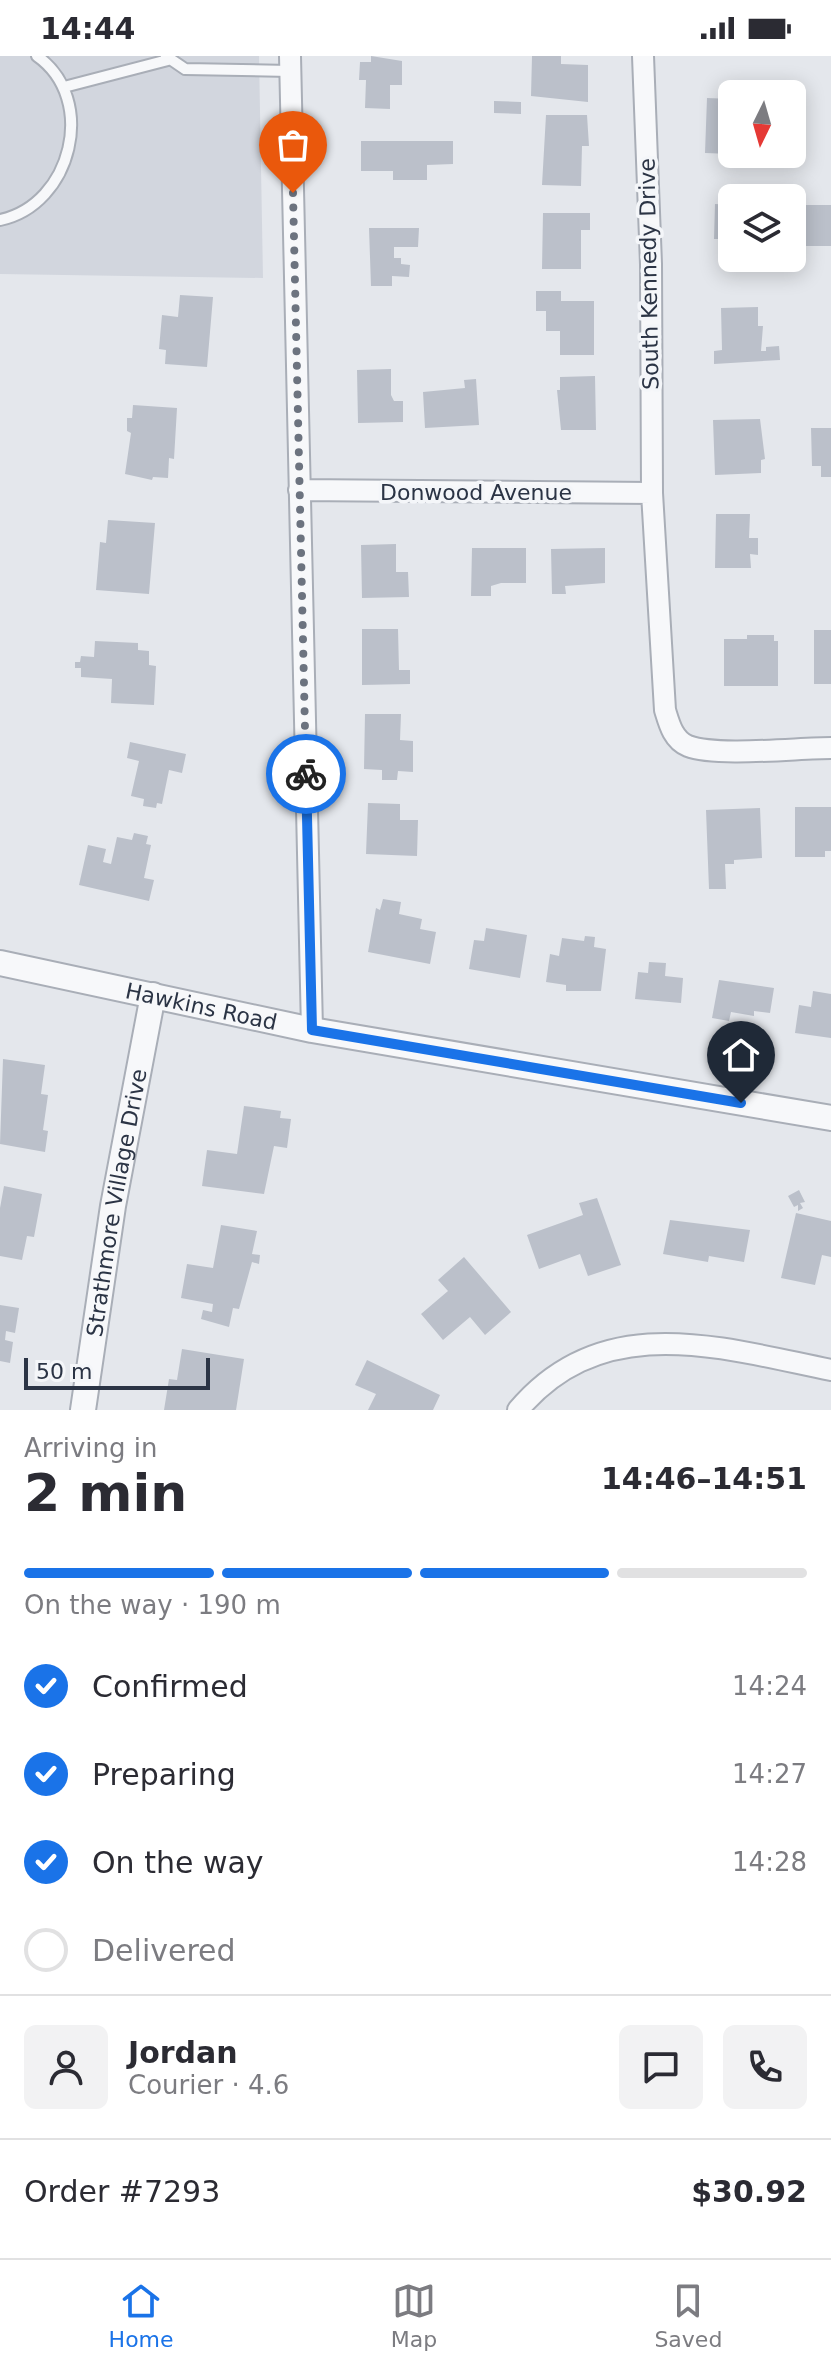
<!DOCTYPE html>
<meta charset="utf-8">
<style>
body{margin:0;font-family:"DejaVu Sans",sans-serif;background:#f2f2f3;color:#2b2b33;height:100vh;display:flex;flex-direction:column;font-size:30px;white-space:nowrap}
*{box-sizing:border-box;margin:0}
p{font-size:26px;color:#7c7c81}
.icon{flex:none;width:44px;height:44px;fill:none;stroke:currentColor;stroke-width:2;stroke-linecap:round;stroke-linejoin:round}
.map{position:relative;height:1354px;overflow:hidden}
.side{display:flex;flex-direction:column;background:#fff;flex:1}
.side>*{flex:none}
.needle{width:52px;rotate:185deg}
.controls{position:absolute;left:718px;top:24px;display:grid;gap:16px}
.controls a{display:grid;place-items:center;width:88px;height:88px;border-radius:12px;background:#fff;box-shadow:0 4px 20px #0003;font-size:40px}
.scale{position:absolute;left:24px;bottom:20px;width:186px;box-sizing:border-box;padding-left:8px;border:4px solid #2b3445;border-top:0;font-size:22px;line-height:28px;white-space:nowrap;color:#2b3445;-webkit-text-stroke:6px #f4f6f9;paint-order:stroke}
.pin{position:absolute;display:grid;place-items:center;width:68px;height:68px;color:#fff;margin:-82px -34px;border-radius:50% 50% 50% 0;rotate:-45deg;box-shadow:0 0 8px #0007}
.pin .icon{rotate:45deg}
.courier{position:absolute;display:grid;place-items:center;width:80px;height:80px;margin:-40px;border:6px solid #1a73e8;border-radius:50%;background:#fff;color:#222;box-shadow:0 2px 10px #0007}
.overview em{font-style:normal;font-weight:700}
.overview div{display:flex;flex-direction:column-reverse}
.overview{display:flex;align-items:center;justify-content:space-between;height:136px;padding:0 24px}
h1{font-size:52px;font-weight:700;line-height:60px}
.bar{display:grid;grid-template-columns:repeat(4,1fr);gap:12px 8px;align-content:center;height:96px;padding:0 24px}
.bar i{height:10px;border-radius:6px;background:#e1e1e2}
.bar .active{background:#1a73e8}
.bar p{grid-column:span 4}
.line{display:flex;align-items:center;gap:20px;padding:0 24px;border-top:2px solid #e1e1e2}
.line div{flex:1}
.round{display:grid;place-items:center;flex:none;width:84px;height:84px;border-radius:12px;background:#f2f2f3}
ol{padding:0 24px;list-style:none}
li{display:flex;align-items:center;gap:24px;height:88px}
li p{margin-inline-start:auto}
li .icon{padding:8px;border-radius:50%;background:#1a73e8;color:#fff;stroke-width:4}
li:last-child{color:#7c7c81}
li i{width:44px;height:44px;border:4px solid #e1e1e2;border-radius:50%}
.status{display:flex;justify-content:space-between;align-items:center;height:56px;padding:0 40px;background:#fff;direction:ltr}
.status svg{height:22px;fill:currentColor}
.tabs{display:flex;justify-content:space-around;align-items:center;height:112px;border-top:2px solid #e1e1e2;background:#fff;font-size:22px;color:#7c7c81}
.tabs a{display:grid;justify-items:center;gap:4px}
.tabs .active{color:#1a73e8}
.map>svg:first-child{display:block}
.built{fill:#d2d6de}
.building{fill:#bbc0ca}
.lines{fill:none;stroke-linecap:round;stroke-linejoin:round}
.service-casing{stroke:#a9aeb7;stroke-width:14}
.minor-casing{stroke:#a9aeb7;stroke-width:24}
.tertiary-casing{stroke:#a9aeb7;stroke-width:28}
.service{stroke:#f7f8fa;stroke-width:10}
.minor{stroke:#f7f8fa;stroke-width:20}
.tertiary{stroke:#f7f8fa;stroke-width:24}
.done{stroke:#6c737f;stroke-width:8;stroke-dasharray:0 14.4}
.route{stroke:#1a73e8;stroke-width:10}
.labels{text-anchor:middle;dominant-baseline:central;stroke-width:7;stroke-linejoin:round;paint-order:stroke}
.street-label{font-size:22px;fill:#2b3445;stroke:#f4f6f9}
</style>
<div class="status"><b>14:44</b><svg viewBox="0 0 49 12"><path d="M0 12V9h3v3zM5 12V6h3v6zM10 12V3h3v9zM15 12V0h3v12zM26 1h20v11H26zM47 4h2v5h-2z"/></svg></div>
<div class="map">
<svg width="831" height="1354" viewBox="0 0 831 1354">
<rect width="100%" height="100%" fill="#e4e7ec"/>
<path class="built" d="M0,0H259L263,222L0,218Z"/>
<path class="building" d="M371,0L402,5V29H390V53L365,52L366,24H359L360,6H371Z
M532,0H561V8L588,9V46L531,40Z
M707,42L732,43V98L705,97Z
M494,45L521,46V58L494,57Z
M546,59H587L589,90H582L581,130L542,129Z
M361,85H453V108L427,109V124H393V115H361Z
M715,148L732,149V183H714Z
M806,149H831V190H805Z
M543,157H590V174H581V213H542Z
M369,172H419L418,191H394V202H401V208L410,209L409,221L392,220V230H371Z
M536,235H561V245H594V299H560V275H546V255H536Z
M180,239L213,241L207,311L165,308L166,294L159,293L162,259L178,261Z
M758,251V270H763L761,295H766V291L779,290L780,304L714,308V295L722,294L721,252Z
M391,313V339L394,345H403V366L358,367L357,314Z
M595,320L596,374H561L557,334H560V321Z
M476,323L479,369L425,372L423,336L465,332L464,324Z
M133,349L177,352L174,403L169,402L168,422L153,421L152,424L125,418L131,377L127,375V362H132Z
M760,363L765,403L761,404V417L715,419L713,364Z
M811,372H831V421H821V410H812Z
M716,458H750L749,482H758V499L750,498L751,512H715Z
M108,464L155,467L149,538L96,534L100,486L106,487Z
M396,488V516H408L409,541L362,542L361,489Z
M472,492H526V527H501L491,530V540H471Z
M605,492V527L565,530L566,538H552L551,493Z
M362,573H398L399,614H410V628L362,629Z
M814,574H831V628H814Z
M747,579H774V585H778V630H724V583H747Z
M95,585L138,587V594L149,595V609L156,610L154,649L111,647L112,623L81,621V612H75V606H80L81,600L94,601Z
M365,658H401L400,684L413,685V716L398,715L397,724H382V714L364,713Z
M130,686L186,698L182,717L169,714L162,748L157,747L156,752L143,750L144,743L131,740L139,705L127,702Z
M368,747L400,748V764H418L417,800L366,798Z
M795,751H831V795H825V801H795Z
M760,752L762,802L734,804V808H725L726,833H709L706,754Z
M134,777L148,780L146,788L151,789L144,822L154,824L149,845L79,829L88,789L106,793L103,806L111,808L117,781L132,784Z
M383,843L401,846L399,858L422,863L420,873L436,876L430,908L368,896L376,852L380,854Z
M486,872L527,879L520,922L469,913L474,884L484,885Z
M585,880L595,881L594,891L606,893L601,935H566V929L546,926L550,898L559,900L562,882L584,885Z
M649,906L666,907L665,920L683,922L681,947L635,943L638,916L648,917Z
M719,924L774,932L770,957L754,955V960L731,956L729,965L712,962Z
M813,935L831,938V982L795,977L799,949L811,951Z
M3,1003L45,1009L41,1038L48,1039L43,1074L48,1075L45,1096L0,1088Z
M244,1050L281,1055L280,1062L291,1063L287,1092L274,1090L264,1138L202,1130L207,1094L237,1098Z
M4,1130L42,1138L34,1181L27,1180L22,1204L0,1200V1152Z
M799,1134L805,1146L800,1147L803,1152L798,1155V1149L794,1151L788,1140Z
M597,1142L621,1209L588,1220L580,1198L539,1213L527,1179L583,1159L579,1147Z
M796,1157L831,1165V1201L822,1199L815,1229L781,1222Z
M670,1164L750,1174L744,1206L709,1200L708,1206L663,1198Z
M221,1169L257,1175L252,1198L260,1199L259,1208L252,1206L239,1253L233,1252L229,1271L201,1263L203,1254L212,1256L213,1248L181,1242L187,1208L213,1212Z
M464,1201L511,1256L485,1279L470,1261L443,1284L421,1258L448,1235L438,1224Z
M0,1249L19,1252L15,1277L6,1275L5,1284L13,1286L10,1307L0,1305Z
M182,1293L244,1303L236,1354H164L169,1323L177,1324Z
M367,1304L440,1339L433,1354H368L376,1338L355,1329Z"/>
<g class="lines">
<g class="service-casing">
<path id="service" d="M166,0L185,13L290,15
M64,31L168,4
M0,164C72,149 98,43 37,0"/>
</g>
<g class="minor-casing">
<path id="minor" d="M290,0L312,974
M643,0L651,208L652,437L665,654C669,667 673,684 688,690C717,701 797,692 831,692
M299,434L652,437
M518,1354C603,1253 721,1292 831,1314"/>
</g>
<g class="tertiary-casing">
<g id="tertiary">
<path id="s1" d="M0,907L312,974L831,1062"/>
<path id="s2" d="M83,1354L113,1150L153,939"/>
</g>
</g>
<use href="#service" class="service"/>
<use href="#minor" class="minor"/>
<use href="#tertiary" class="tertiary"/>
</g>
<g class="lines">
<path class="done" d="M293,137L306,718"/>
<path class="route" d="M306,718L312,974L741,1047"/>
</g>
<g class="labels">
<g class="street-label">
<text transform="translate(649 218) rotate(-91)">South Kennedy Drive</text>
<text x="476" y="436">Donwood Avenue</text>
<text stroke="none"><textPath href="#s1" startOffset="206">Hawkins Road</textPath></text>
<text stroke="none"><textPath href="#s2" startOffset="210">Strathmore Village Drive</textPath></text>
</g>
</g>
</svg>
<div class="controls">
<a><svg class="needle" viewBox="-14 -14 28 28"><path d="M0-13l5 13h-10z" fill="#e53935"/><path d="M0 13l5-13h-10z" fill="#7c7c81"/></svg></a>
<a><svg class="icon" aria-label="layers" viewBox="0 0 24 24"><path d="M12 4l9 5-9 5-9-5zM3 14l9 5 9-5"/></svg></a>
</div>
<div class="scale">50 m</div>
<div class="pin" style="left:293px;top:137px;background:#ea580c"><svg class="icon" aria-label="bag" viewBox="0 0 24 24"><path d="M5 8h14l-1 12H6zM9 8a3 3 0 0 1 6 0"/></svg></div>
<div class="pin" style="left:741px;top:1047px;background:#1f2937"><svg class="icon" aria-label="home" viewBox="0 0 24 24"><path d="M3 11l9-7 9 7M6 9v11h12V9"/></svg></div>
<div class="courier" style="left:306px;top:718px"><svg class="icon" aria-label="bike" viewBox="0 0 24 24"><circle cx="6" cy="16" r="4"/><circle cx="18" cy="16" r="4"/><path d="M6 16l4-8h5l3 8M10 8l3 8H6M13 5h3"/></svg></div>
</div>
<section class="side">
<div class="overview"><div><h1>2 min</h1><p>Arriving in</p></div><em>14:46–14:51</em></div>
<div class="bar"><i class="active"></i><i class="active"></i><i class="active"></i><i></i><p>On the way · 190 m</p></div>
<ol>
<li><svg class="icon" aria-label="check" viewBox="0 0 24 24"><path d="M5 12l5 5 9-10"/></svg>Confirmed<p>14:24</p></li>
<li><svg class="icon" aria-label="check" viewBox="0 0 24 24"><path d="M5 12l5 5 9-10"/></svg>Preparing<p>14:27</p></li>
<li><svg class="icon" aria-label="check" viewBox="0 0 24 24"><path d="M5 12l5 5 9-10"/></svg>On the way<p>14:28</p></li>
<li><i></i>Delivered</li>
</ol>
<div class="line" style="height:144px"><a class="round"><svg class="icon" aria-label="person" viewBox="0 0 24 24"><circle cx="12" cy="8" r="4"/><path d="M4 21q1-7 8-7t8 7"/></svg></a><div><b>Jordan</b><p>Courier · 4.6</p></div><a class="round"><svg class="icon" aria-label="chat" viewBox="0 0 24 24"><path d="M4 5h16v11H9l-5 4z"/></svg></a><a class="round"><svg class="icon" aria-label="phone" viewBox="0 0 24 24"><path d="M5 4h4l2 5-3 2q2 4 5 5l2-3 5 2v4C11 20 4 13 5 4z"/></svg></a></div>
<div class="line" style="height:104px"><div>Order #7293</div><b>$30.92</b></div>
</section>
<nav class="tabs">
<a class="active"><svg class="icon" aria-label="home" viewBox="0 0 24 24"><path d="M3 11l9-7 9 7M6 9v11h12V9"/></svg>Home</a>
<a><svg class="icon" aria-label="map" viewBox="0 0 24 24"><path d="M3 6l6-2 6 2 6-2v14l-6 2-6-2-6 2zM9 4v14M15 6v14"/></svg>Map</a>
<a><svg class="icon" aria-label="saved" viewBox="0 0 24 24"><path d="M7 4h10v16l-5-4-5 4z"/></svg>Saved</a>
</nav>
